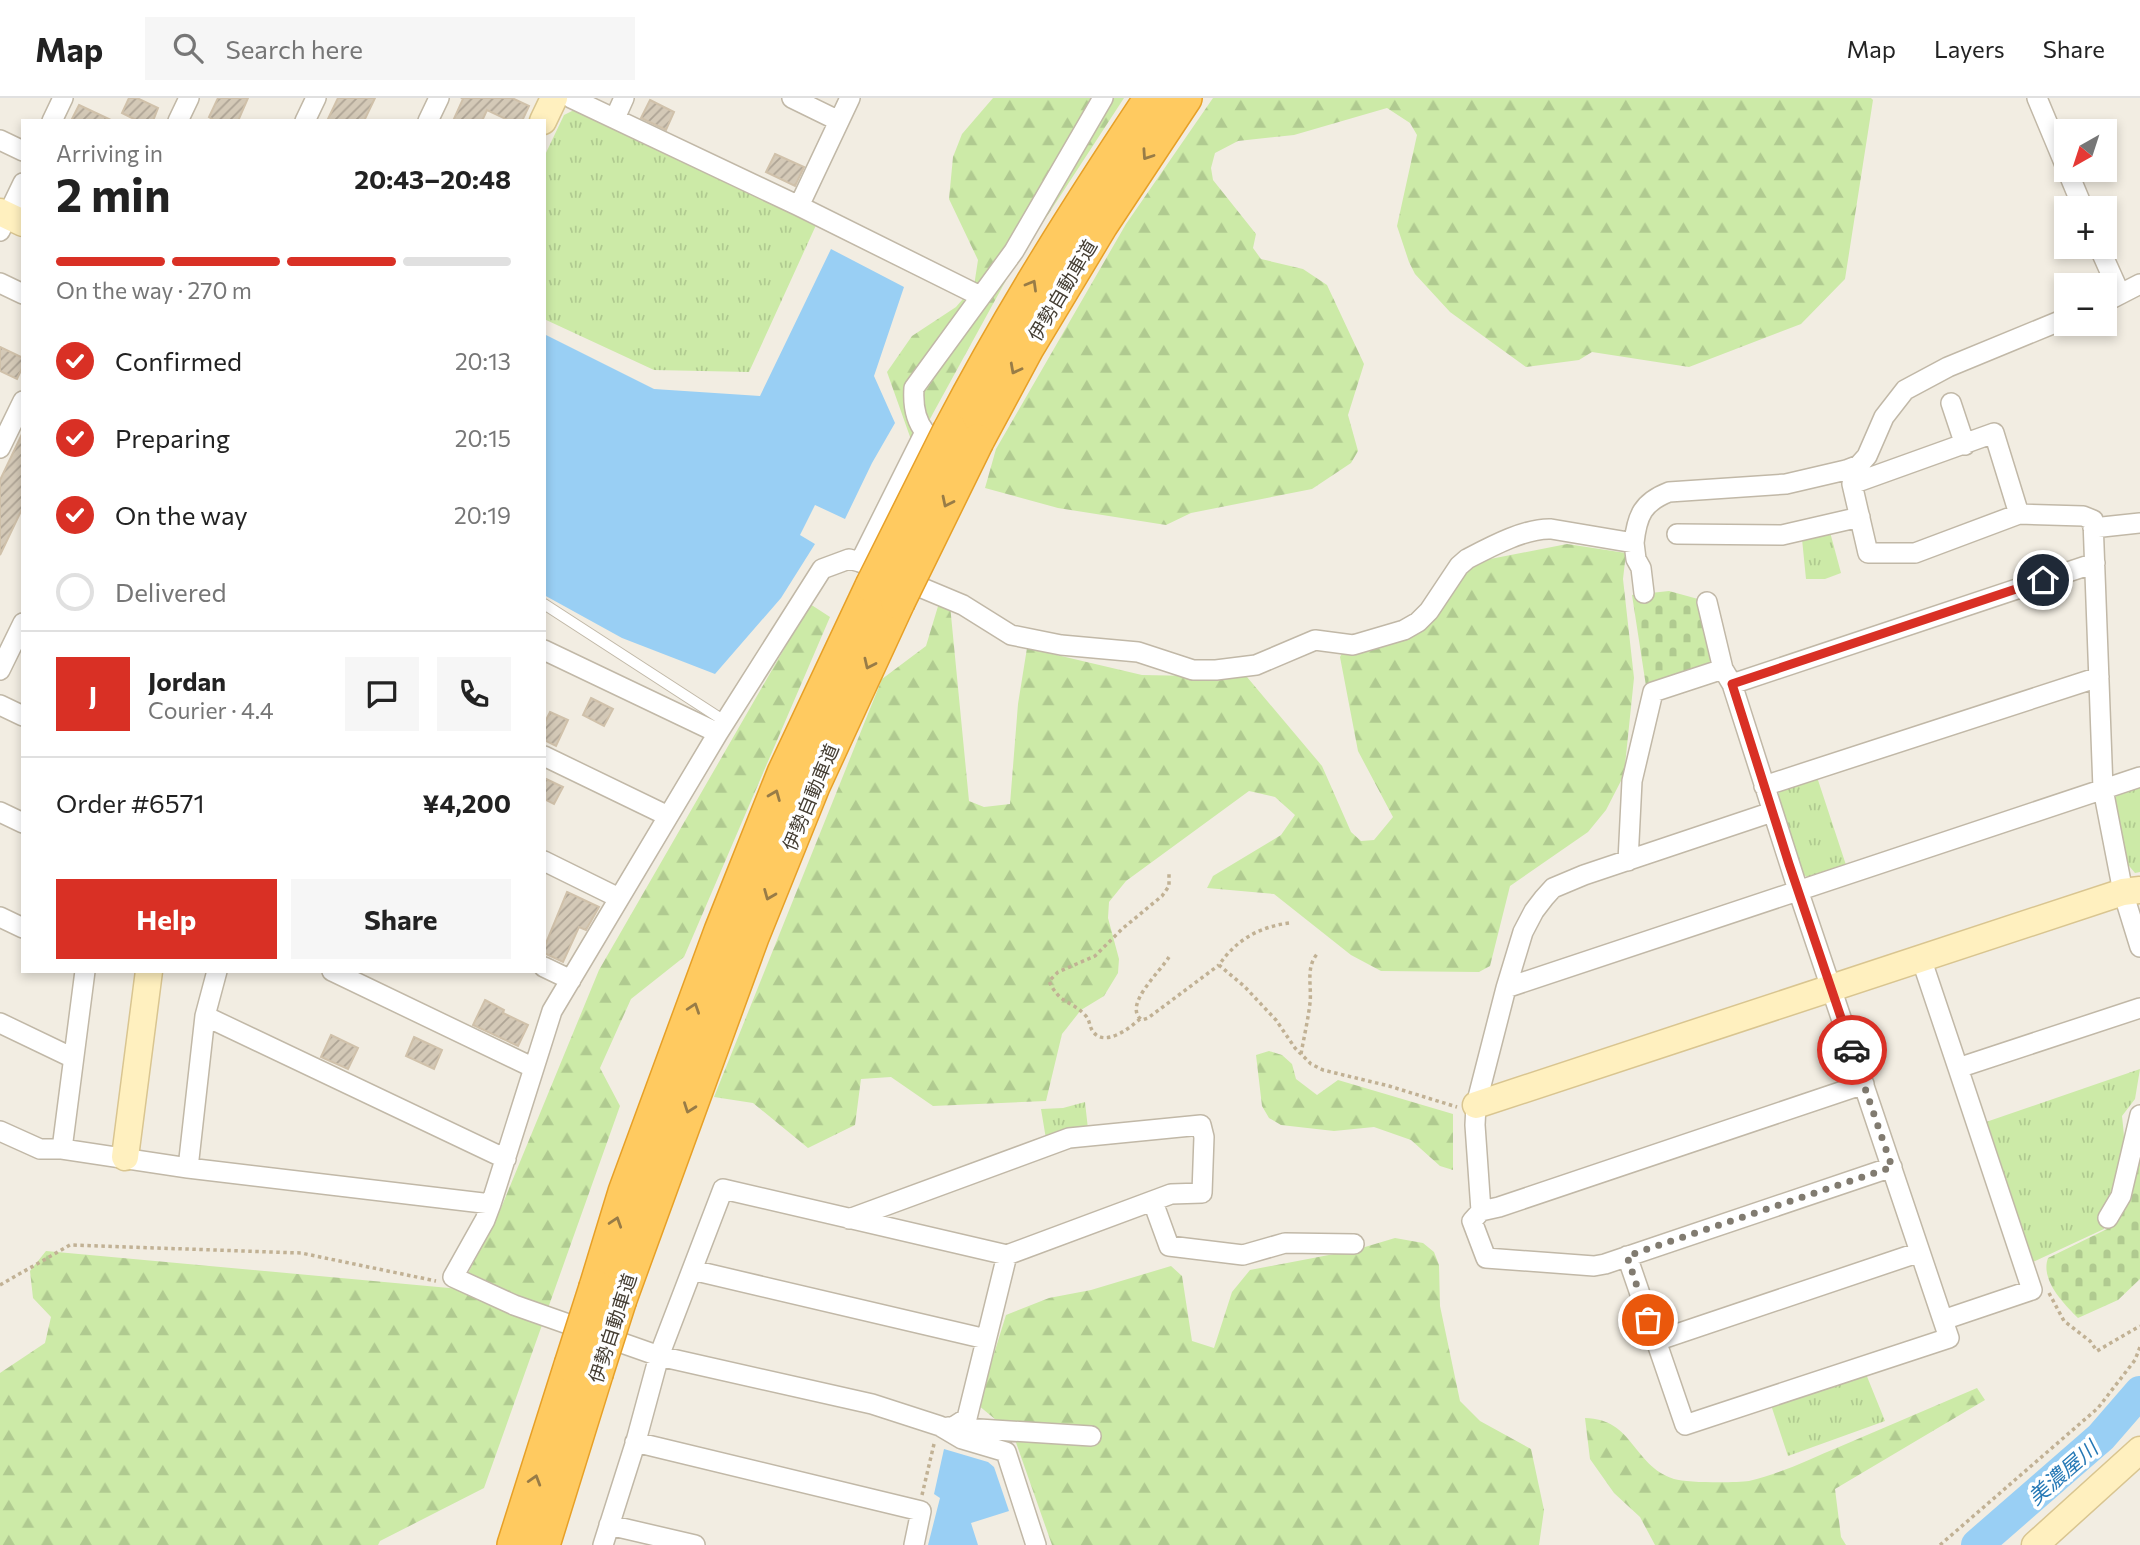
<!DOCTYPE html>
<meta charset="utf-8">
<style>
body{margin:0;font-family:Commissioner,"Noto Sans JP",sans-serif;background:#f6f6f6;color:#222;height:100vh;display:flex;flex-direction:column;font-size:26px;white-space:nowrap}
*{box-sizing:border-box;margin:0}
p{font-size:23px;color:#767676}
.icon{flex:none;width:38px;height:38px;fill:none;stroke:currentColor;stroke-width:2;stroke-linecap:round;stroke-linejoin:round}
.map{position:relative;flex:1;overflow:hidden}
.details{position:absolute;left:21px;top:21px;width:525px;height:854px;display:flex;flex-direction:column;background:#fff;border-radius:0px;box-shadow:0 4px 10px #0003}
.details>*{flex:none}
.needle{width:46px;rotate:219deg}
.controls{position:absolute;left:2054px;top:21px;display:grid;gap:14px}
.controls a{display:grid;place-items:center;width:63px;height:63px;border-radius:0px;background:#fff;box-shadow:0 4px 10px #0003;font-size:35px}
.pin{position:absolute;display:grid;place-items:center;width:60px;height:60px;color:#fff;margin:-30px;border:4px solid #fff;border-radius:50%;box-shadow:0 2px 7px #0007}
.courier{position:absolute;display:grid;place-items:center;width:70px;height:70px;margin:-35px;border:5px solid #d93025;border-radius:50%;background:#fff;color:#222;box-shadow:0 2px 9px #0007}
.summary em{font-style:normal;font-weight:700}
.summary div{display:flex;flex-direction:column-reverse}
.summary{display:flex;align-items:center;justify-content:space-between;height:119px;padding:0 35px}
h1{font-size:46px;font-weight:700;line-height:52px}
.bar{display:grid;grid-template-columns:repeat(4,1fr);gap:10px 7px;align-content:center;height:84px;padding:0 35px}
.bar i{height:9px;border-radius:5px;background:#e0e0e0}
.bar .current{background:#d93025}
.bar p{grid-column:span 4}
.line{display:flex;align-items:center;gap:18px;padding:0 35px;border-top:2px solid #e0e0e0}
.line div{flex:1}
.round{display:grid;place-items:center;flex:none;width:74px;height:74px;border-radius:0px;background:#f6f6f6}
ol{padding:0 35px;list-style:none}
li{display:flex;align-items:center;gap:21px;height:77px}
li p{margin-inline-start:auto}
li .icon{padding:7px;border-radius:50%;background:#d93025;color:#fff;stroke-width:4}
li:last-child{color:#767676}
li i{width:38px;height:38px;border:4px solid #e0e0e0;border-radius:50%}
.primary-button{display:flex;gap:14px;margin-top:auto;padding:14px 35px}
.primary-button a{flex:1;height:80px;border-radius:0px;background:#d93025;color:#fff;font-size:28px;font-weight:700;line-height:80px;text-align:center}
.primary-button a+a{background:#f6f6f6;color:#222}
header{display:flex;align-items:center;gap:42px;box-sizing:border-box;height:98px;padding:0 35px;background:#fff;border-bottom:2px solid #e0e0e0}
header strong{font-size:33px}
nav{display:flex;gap:38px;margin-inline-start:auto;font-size:24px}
.search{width:490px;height:63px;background:#f6f6f6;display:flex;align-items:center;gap:18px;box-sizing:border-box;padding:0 24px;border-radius:0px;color:#767676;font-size:26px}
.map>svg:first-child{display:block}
.forest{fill:url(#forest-firs)}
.cemetery{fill:url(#cemetery-stones)}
.park{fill:url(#park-tufts)}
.water{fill:#99cff4}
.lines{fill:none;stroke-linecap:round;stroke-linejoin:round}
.river{stroke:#99cff4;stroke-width:32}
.building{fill:url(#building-hatch);stroke:#d0c1aa;stroke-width:2}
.lane-casing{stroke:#c1b8a7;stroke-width:12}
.street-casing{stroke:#c1b8a7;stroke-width:22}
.secondary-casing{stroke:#d9c590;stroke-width:29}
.highway-casing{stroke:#e7a027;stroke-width:36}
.path{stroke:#c1b194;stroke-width:3.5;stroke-dasharray:3.5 3.5;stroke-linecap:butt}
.lane{stroke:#fff;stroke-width:10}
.street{stroke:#fff;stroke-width:19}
.secondary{stroke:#fff0bf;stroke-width:26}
.highway{stroke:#ffca60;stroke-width:33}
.highway-bridge-casing{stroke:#e7a027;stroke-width:36;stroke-linecap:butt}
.highway-bridge{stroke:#ffca60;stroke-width:33}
.oneway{stroke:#987c47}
.done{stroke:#817b70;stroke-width:7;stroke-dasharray:0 12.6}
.route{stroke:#d93025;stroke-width:9}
.labels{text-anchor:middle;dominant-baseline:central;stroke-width:7;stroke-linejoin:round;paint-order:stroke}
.street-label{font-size:19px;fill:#443d32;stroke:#fff}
.water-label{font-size:21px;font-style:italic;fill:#2679b6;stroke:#fff}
</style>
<header>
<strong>Map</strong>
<div class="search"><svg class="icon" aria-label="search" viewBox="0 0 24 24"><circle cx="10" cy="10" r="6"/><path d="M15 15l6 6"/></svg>Search here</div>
<nav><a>Map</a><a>Layers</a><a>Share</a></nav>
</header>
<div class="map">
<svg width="2140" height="1447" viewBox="0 0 2140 1447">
<defs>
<pattern id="forest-firs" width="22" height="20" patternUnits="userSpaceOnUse" patternTransform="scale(1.75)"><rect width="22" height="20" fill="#cceaa7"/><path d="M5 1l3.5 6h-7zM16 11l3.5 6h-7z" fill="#b0ca90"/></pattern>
<pattern id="cemetery-stones" width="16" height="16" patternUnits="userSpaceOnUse" patternTransform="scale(1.75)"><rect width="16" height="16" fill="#cceaa7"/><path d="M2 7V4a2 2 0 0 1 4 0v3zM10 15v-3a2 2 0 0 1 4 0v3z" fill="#b0ca90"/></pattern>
<pattern id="park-tufts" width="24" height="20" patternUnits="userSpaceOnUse" patternTransform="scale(1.75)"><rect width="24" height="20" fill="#cceaa7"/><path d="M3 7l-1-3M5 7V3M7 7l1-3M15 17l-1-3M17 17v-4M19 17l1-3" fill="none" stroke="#b0ca90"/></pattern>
<pattern id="building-hatch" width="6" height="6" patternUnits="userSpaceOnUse" patternTransform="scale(1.75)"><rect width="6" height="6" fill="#d4c9b7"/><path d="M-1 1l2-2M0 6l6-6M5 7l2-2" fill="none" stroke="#aea495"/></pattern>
</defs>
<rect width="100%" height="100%" fill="#f2ede2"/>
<path class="forest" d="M993,0H1124L1010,175L914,350L887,274L912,238L956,209L974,188L978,162L949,101L953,59L962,36Z
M1213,0H1871L1873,2L1845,181L1801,226L1689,269L1592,254L1579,262L1526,269L1450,214L1415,176L1409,164L1397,128L1417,37L1410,25L1387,10L1294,37L1238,43L1215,55L1211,70L1213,82L1256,136L1253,150L1261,161L1303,171L1327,187L1364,266L1348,317L1358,353L1351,365L1312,391L1191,415L1166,427L1058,410L985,390L996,351L1126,126Z
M1567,446L1626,455L1623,481L1634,580L1624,677L1606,712L1588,734L1510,788L1490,868L1479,874L1381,873L1351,857L1274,796L1207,790L1213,778L1281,737L1295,717L1275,699L1249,693L1126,783L1109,804L1108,820L1119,861L1118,875L1104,898L1081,912L1062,936L1046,1003L933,1008L891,979L861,981L855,1027L808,1050L753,1005L714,999L882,581L926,548L939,505L950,507L969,703L984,709L1010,706L1018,606L1027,550L1142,577L1247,579L1322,668L1351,734L1361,743L1374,742L1393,719L1358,653L1340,559L1343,553L1390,542L1462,475L1485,462Z
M810,506L830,519L684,859L631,901L600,970L620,1008L484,1390L380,1443L378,1447H0V1275L45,1245L51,1219L33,1200L30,1173L46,1153L460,1191L501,1110L599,872Z
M1269,953L1282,957L1292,966L1296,981L1317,997L1338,982L1453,1016V1072L1440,1068L1411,1042L1374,1029L1334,1033L1281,1027L1269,1020L1262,1008L1256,957Z
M1395,1140L1423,1145L1434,1154L1439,1167L1440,1208L1460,1303L1480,1323L1531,1351L1544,1412L1539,1447H1052L1013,1336L978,1307L1006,1217L1049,1200L1091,1192L1171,1168L1182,1178L1192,1243L1214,1250L1232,1194L1250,1172L1355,1152Z
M1977,1290L1985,1302L1835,1391L1841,1439L1846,1447H1655L1640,1419L1614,1395L1590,1361L1585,1320C1634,1321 1632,1367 1674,1381C1687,1385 1735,1385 1749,1383C1780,1376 1810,1361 1839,1349C1885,1329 1931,1310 1977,1290Z"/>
<path class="cemetery" d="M1669,493L1698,501L1713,561L1711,567L1646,588L1632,497Z
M2140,1059V1181L2118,1202L2078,1220C2064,1206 2040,1182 2048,1160L2107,1131Z"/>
<path class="park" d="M576,11L817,125L749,274L654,272L544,221V59L564,17Z
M1830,434L1841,475L1825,481H1806L1802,441Z
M1817,679L1846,767L1809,780L1802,776L1776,699L1782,691Z
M2140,687V774L2135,775L2125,763L2113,703L2118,694Z
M2140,971L2135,1001L2122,1018C2127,1063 2127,1080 2100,1119L2104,1131L2033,1164L1986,1024Z
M1085,1004L1088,1031L1046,1041L1041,1011L1063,1010Z
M1866,1276L1885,1323L1788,1358L1771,1307Z"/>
<path class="water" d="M831,151L904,189L874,278L895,325L872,365L845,421L815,407L800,437L815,446L781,500L715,576L622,540L544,497V236L654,291L760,298Z
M944,1351L988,1364L994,1369L1009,1413L971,1425L978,1447H928L940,1400L934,1396Z"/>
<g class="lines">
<path class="river" d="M1977,1447L2101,1339L2140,1294"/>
</g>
<path class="building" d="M129,0H137L158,10L153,23H138L122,15Z
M218,0H248L238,23H216L209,19Z
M338,0H375L364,23H327Z
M461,0H512L529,8L522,23H510L487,12L482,23H453L463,1Z
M650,2L674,14L666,32L641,20Z
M79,7L113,23H71Z
M775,56L804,69L795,88L766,74Z
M0,249L23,260V268L17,281L0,273Z
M23,334V409L0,457V382Z
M591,600L613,611L604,628L583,617Z
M550,614L568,622L556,648L544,642V626Z
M544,680L563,689L554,706L544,701Z
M567,794L599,809L586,832L579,829L563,864L544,855V850Z
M485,902L504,912L503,915L528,927L518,948L473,927Z
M331,937L358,950L348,971L321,959Z
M414,939L442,952L434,971L406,958Z"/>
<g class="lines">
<g class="lane-casing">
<path id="lane" d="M544,506L726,624"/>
</g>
<g class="street-casing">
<path id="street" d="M571,0L799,108L980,198
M792,0L839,23
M2037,0L2083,110
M615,20L624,0
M52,23L63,0
M178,23L189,0
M305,23L316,0
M428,23L439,0
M0,42L23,53
M799,108L850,0
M0,133L23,85
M2099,149L2120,196
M0,185L23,196
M2105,204L2140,186
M1951,305L1965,347
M0,350L23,303
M2019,416L1915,455H1868L1852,386L1994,335L2019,416L2083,418L2093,422L2103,691L2123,794L2140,849
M2093,430L2140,425
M1677,436L1782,437L1860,419
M1634,445L1636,461L1641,470L1644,495
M860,464L963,507L1011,537L1061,547L1138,554L1193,572H1216L1256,567L1315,542L1353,547L1404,532L1418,524L1429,513L1459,468L1467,461C1490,449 1525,430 1551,431L1634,445C1637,417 1643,404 1669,394L1786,386L1846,372L1859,367L1867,358L1884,319L1905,292L1948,269L2067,220
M1707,504L1723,571
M544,552L718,635L552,913L491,1106L485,1122L453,1179L514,1207L659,1258L872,1306L940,1328L962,1341L1006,1354L1036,1447
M0,572L23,525
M1732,586L2095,465
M0,607L23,618
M718,635L822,471L849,461L860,464L925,334C915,322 913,305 914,290L1014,153L1103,0
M544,658L668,718
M1764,688L2099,579
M0,714L23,725
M544,763L619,800
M0,819L23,830
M1921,860L1958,970
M544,869L571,882
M332,873L534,970
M1506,890L2140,679
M205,918L506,1061
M0,925L73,960
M1864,986L1499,1109L1481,1113L1472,1123L1486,1160L1594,1168L1605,1166L1892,1069
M0,1033L40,1051H62L188,1070L491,1106
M62,1051L85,873
M188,1070L205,918L217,873
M1153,1104L1169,1148L1243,1157L1285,1145L1354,1146
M1481,1113L1475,1027L1476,1007L1506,890L1523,834L1534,813L1544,800L1553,790L1584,777L1772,714
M2108,1120L2121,1098L2140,1017
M1627,1158L1685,1327L1949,1240L1798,792L1732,586L1723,571L1653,594L1632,683L1628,763
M692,1172L986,1241
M1943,1222L2032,1192L1958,970L2140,910
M1656,1243L1920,1154
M948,1329L1091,1338
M953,1329L967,1320L1007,1157
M635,1344L921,1413L914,1447
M609,1427L695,1447
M603,1447L636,1343L659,1258L723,1091L1007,1157L1171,1096L1202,1095L1204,1039L1201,1027L1069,1040L849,1121"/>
</g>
<g class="secondary-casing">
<path id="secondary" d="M543,23L554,0
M0,114L23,125
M1476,1007L2123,794L2140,792
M125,1059L149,873
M2035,1447L2140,1352"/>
</g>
<g class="highway-casing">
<path id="highway" d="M950,332C1010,217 1079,108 1151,0
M977,343L1027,250L1101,127L1185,0
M596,1189L625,1094L721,833L784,675L872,488
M620,1201L752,839L813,688L898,504
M514,1447L571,1267
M543,1447L596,1276"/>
</g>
<path class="path" d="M1289,825C1259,829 1236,842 1219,867L1244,888L1276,922L1295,950L1311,966L1323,972L1389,988L1457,1009
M1169,859C1160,874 1122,908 1142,922L1148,920L1219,867
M1140,921C1130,930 1103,951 1092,932C1089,927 1090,922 1085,917C1071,902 1060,907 1049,883L1058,874L1095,858L1122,831L1162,798L1169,788V774
M1301,956C1304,939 1308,922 1310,905C1312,888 1305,869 1318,855
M0,1187L70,1147L301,1155L436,1183
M2049,1195L2064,1223L2090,1243L2097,1253L2140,1228
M922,1397L934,1346
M1940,1447L2098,1310L2135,1262L2140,1249"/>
<use href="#lane" class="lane"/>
<use href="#street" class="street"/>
<use href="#secondary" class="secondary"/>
<use href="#highway" class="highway"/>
<g class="highway-bridge-casing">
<path id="highway-bridge" d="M872,488L950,332
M898,504L977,343
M571,1267L596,1189
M596,1276L620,1201"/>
</g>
<use href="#highway-bridge" class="highway-bridge"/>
</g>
<defs><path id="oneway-chevron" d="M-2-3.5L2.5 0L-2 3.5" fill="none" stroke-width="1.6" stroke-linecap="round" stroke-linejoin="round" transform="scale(1.75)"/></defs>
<g class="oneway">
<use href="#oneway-chevron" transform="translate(1147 57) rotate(124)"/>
<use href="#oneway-chevron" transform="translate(1032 187) rotate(-60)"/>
<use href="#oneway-chevron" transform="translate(1015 271) rotate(118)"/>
<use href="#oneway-chevron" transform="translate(947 404) rotate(116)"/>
<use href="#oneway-chevron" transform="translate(869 566) rotate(115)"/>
<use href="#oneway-chevron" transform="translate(775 697) rotate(-68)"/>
<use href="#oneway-chevron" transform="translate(769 797) rotate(112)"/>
<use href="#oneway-chevron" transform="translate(694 910) rotate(-71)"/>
<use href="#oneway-chevron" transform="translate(689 1010) rotate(110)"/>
<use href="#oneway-chevron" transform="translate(616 1124) rotate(-72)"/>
<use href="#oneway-chevron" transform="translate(535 1382) rotate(-73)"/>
</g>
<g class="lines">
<path class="done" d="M1648,1222L1627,1158L1892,1069L1852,952"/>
<path class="route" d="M1852,952L1789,766L1732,586L2043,482"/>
</g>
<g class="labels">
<g class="street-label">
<text transform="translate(1062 192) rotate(-59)">伊勢自動車道</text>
<text transform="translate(810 699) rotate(-67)">伊勢自動車道</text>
<text transform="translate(612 1230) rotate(-72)">伊勢自動車道</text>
</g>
<g class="water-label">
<text transform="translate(2062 1374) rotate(-41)">美濃屋川</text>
</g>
</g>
</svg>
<div class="controls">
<a><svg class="needle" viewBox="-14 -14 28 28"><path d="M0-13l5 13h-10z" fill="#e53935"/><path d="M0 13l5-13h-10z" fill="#767676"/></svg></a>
<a>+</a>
<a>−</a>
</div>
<div class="pin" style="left:1648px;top:1222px;background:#ea580c"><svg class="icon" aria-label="bag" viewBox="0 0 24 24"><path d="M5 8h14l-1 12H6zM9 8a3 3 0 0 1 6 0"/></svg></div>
<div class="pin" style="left:2043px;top:482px;background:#1f2937"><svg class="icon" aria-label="home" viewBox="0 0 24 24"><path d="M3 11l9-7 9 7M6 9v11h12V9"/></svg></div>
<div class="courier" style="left:1852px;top:952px"><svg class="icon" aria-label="car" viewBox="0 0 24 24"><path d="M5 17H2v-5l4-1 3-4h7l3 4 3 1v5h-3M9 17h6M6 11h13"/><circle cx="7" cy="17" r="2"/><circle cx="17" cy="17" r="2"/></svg></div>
<section class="details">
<div class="summary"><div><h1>2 min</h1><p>Arriving in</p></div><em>20:43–20:48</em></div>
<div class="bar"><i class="current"></i><i class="current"></i><i class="current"></i><i></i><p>On the way · 270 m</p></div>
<ol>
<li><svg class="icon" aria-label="check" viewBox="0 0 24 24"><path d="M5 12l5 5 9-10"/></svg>Confirmed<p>20:13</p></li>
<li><svg class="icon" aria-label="check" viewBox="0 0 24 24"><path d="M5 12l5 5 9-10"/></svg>Preparing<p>20:15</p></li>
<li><svg class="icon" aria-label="check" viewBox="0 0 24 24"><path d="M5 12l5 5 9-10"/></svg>On the way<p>20:19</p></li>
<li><i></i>Delivered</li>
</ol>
<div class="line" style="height:126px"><b class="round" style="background:#d93025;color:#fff">J</b><div><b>Jordan</b><p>Courier · 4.4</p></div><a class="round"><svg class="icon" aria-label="chat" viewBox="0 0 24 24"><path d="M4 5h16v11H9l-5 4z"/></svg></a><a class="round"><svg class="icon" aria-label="phone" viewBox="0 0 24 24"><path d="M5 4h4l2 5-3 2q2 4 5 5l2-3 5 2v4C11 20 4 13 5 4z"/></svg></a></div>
<div class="line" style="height:91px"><div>Order #6571</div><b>¥4,200</b></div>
<div class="primary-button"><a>Help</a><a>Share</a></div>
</section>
</div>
